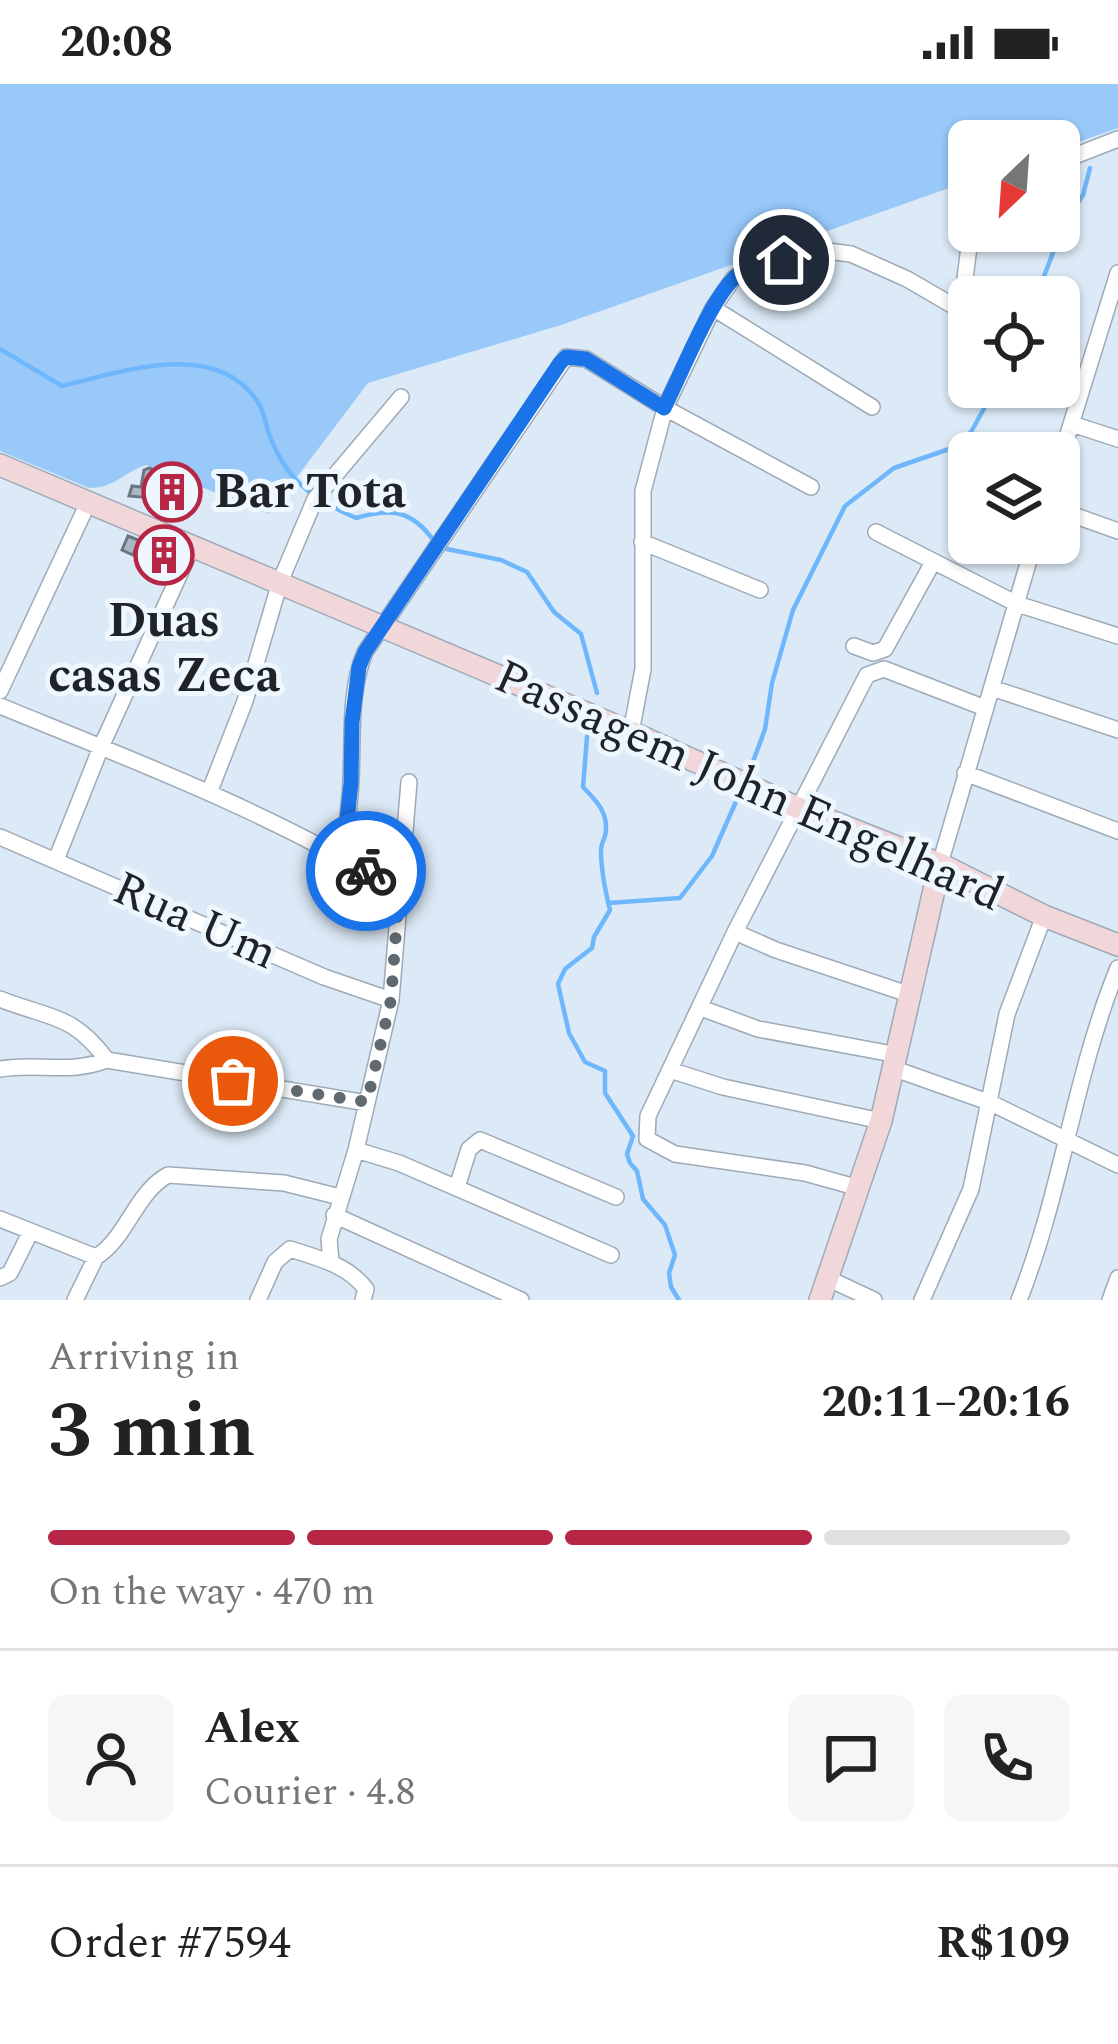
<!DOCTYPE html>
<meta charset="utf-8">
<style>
body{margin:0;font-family:Spectral,serif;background:#f6f6f6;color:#222;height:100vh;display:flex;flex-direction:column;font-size:45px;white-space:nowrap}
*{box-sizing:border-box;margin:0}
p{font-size:39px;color:#767676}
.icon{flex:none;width:66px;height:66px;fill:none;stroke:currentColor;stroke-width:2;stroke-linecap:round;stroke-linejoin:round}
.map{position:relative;height:1216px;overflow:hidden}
.drawer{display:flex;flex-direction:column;background:#fff;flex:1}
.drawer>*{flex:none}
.needle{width:78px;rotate:205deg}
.tools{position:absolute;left:948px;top:36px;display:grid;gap:24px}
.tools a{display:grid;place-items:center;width:132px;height:132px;border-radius:18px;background:#fff;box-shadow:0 3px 9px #0004;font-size:60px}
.pin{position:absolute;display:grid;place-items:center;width:102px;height:102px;color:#fff;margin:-51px;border:6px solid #fff;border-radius:50%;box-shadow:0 3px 12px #0007}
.courier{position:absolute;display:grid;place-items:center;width:120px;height:120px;margin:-60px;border:9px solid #1a73e8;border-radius:50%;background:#fff;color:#222;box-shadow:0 3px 15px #0007}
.summary em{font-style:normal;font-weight:700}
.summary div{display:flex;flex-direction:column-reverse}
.summary{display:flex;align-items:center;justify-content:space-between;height:204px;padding:0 48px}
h1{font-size:78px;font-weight:700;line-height:90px}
.bar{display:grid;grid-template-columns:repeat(4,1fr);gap:18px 12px;align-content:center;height:144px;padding:0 48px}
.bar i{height:15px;border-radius:9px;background:#e0e0e0}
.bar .on{background:#b82645}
.bar p{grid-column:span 4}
.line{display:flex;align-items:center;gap:30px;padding:0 48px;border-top:3px solid #e0e0e0}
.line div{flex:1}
.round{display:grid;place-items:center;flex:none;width:126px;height:126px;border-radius:18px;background:#f6f6f6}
.status{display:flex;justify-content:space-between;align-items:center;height:84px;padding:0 60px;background:#fff;direction:ltr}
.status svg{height:33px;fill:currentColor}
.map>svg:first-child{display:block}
.green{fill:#98c9f9}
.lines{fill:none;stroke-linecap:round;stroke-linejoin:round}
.stream{stroke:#6fb7fc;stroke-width:4.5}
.building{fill:#aab7c4;stroke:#6a7682;stroke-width:3}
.minor-casing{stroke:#9daab7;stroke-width:18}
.secondary-casing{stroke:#9daab7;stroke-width:24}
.minor{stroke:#fff;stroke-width:15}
.secondary{stroke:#f2d7da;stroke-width:21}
.done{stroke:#616970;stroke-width:12;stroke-dasharray:0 21.6}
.route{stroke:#1a73e8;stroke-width:15}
.labels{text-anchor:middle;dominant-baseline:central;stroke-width:10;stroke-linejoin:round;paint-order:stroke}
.poi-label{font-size:48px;font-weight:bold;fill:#1f2328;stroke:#eef6fe;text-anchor:start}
.street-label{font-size:48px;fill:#1f2328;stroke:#eef6fe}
</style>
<div class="status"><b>20:08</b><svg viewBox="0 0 49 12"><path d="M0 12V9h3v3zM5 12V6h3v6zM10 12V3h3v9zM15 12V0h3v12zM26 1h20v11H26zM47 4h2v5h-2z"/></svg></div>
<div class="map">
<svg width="1118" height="1216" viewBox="0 0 1118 1216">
<rect width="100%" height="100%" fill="#dceaf7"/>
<path class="green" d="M0,0H1118V44L1059,65V57H969V97L561,241L368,299L269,430L146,381C124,388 115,404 89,404L0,367Z"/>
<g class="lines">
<path class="stream" d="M1036,213L1064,140L1083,111L1090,84
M0,265L62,302C121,288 218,253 259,320C265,330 266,344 271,355C288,398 315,416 356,434C390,424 411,425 434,457
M442,464L501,476L527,488L554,528L581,550L597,609
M588,641L583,703C595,716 607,726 606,746C606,753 601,759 601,766C601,786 605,806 610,826L594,853L592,864L565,885L558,900L569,949L585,978L605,987V1009L633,1052L627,1070L630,1079L637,1087L643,1115L665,1141L675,1171L669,1189L671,1203L679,1216
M747,694L765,645L772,599L793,526L845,422L894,384L952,364L971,348L996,303
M608,819L680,814L712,772L742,704"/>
</g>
<path class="building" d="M149,384L171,391L170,396L179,399L176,409L187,410L180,431L152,424L153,414L129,412L132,402L141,403L144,386Z
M128,452L175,471L171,481L135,466L133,471L122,466Z"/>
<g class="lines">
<g class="minor-casing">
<path id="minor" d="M1059,78L1118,55
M713,224L872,323
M961,226L971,147
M1059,284L1084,298
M1072,340L1118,355
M1059,379L1118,189
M1059,426L1118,447
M876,448L1017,520L1118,552
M642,458L760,506
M854,562L873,569L885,565L933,478
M992,604L1118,646
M0,607L88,419
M0,622C135,677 274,730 399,807
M631,648L643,585V407L665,324L713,224L733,195L744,187L820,166L851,170L907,195L969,231
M965,689L1118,747
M209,709L245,617L280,498L315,415L401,313
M0,753L324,893L391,916
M343,773C346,747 350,721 351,695C353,653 349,607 365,568L566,273L586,275L665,324L811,403
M56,776L101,663L193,461
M940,780L1034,459
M735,848L776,866L908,910
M0,915C50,935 72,929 107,976L367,1019
M701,924L758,945L898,971
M0,985C40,978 66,991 107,976
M895,985L991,1019L1118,1081
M670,986L723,1003L881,1037
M356,1066L399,1079L611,1171
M457,1103L469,1065L480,1056L616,1113
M859,1104L805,1089L675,1070L647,1055L648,1032L735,848L867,591L884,585L985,624
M334,1131L521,1216
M0,1135L96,1173C127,1154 135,1109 168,1091L284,1099L340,1113
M331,1177L329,1155L356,1066L391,916L409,698
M0,1194L10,1189L30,1149
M827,1194L874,1216
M75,1216L96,1173
M258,1216L275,1178L290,1165C318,1174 348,1181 366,1205L363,1216
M922,1216L971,1105L1007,930L1044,832
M1019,1216C1062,1108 1074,991 1118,884
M1110,1216L1118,1194"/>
</g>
<g class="secondary-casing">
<path id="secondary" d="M0,381L631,648L798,724L940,780L1044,832L1118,861
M820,1216L881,1037L940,780"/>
</g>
<use href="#minor" class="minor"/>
<use href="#secondary" class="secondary"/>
</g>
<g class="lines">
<path class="done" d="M233,997L367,1018L391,916L399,807L366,787"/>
<path class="route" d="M366,787L343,773L351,699L352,638L359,583L365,568L560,279L566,273L586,275L664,324C680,293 713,208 739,190C751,182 770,180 784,176"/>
</g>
<defs>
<g id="building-ring" transform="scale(3)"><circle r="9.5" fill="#eef6fe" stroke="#b82645" stroke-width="1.5"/><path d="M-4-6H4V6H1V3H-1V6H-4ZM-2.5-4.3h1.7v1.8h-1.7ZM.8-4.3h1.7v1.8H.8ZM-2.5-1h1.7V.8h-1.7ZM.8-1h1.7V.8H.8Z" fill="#b82645"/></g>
</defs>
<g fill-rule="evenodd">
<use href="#building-ring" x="172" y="408"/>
<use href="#building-ring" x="164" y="471"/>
</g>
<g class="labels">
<g class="poi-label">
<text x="214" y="408">Bar Tota</text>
<text x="164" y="537" text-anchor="middle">Duas<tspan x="164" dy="55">casas Zeca</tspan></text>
</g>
<g class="street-label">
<text transform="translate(749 702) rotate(24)">Passagem John Engelhard</text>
<text transform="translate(195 837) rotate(24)">Rua Um</text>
</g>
</g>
</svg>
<div class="tools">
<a><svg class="needle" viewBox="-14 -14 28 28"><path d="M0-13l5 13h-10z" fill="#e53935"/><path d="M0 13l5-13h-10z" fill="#767676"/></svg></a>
<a><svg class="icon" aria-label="locate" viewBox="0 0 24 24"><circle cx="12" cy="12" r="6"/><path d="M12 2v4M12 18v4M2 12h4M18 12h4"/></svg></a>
<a><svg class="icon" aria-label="layers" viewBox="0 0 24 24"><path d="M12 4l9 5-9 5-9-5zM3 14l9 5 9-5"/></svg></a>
</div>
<div class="pin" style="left:233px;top:997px;background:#ea580c"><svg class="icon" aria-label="bag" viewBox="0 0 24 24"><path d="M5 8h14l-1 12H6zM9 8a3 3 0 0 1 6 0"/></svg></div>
<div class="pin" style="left:784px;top:176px;background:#1f2937"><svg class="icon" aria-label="home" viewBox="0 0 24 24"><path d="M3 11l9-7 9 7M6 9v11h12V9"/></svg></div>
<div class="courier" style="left:366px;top:787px"><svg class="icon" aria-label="bike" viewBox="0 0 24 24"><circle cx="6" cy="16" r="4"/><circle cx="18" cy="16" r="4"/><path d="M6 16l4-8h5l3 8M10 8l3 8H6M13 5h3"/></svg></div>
</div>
<section class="drawer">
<div class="summary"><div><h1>3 min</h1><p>Arriving in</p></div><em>20:11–20:16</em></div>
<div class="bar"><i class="on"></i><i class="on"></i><i class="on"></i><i></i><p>On the way · 470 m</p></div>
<div class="line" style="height:216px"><a class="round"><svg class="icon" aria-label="person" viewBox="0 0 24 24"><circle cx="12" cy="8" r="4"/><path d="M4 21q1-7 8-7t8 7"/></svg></a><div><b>Alex</b><p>Courier · 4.8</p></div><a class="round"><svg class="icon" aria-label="chat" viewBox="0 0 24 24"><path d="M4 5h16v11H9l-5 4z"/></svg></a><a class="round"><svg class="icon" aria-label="phone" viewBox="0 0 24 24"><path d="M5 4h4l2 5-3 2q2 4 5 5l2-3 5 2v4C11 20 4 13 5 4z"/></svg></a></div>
<div class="line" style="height:156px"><div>Order #7594</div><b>R$109</b></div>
</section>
